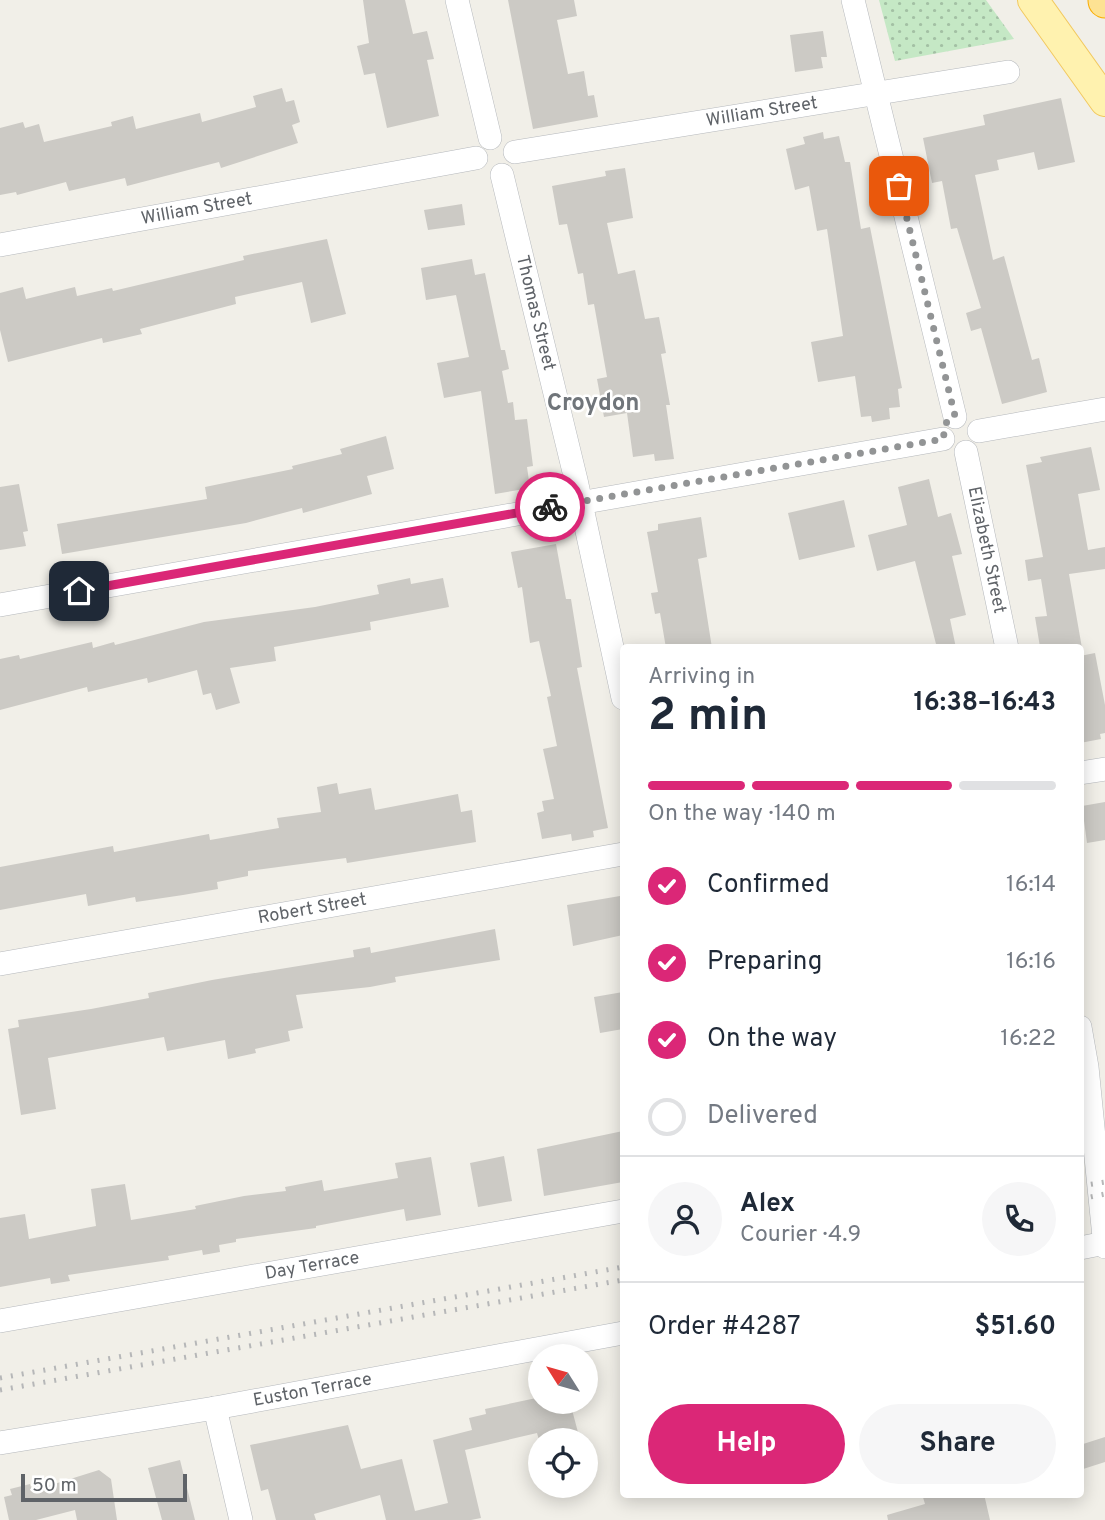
<!DOCTYPE html>
<meta charset="utf-8">
<style>
body{margin:0;font-family:Overpass,sans-serif;background:#f6f6f7;color:#1f2937;height:100vh;display:flex;flex-direction:column;font-size:26px;white-space:nowrap}
*{box-sizing:border-box;margin:0}
p{font-size:23px;color:#747a83}
.icon{flex:none;width:38px;height:38px;fill:none;stroke:currentColor;stroke-width:2;stroke-linecap:round;stroke-linejoin:round}
.map{position:relative;flex:1;overflow:hidden}
.panel{position:absolute;left:620px;top:644px;width:464px;height:854px;display:flex;flex-direction:column;background:#fff;border-radius:7px;box-shadow:0 4px 18px #0003}
.panel>*{flex:none}
.needle{width:46px;rotate:307deg}
.tools{position:absolute;left:528px;top:1344px;display:grid;gap:14px}
.tools a{display:grid;place-items:center;width:70px;height:70px;border-radius:50%;background:#fff;box-shadow:0 4px 18px #0003;font-size:35px}
.scale{position:absolute;left:21px;bottom:18px;width:166px;box-sizing:border-box;padding-left:7px;border:4px solid #5f6368;border-top:0;font-size:19px;line-height:24px;white-space:nowrap;color:#5f6368;-webkit-text-stroke:5px #fff;paint-order:stroke}
.pin{position:absolute;display:grid;place-items:center;width:60px;height:60px;color:#fff;margin:-30px;border-radius:14px;box-shadow:0 4px 10px #0006}
.courier{position:absolute;display:grid;place-items:center;width:70px;height:70px;margin:-35px;border:5px solid #db2777;border-radius:50%;background:#fff;color:#222;box-shadow:0 2px 9px #0007}
.head em{font-style:normal;font-weight:700}
.head div{display:flex;flex-direction:column-reverse}
.head{display:flex;align-items:center;justify-content:space-between;height:119px;padding:0 28px}
h1{font-size:46px;font-weight:700;line-height:52px}
.bar{display:grid;grid-template-columns:repeat(4,1fr);gap:10px 7px;align-content:center;height:84px;padding:0 28px}
.bar i{height:9px;border-radius:5px;background:#e0e1e3}
.bar .on{background:#db2777}
.bar p{grid-column:span 4}
.line{display:flex;align-items:center;gap:18px;padding:0 28px;border-top:2px solid #e0e1e3}
.line div{flex:1}
.round{display:grid;place-items:center;flex:none;width:74px;height:74px;border-radius:37px;background:#f6f6f7}
ol{padding:0 28px;list-style:none}
li{display:flex;align-items:center;gap:21px;height:77px}
li p{margin-inline-start:auto}
li .icon{padding:7px;border-radius:50%;background:#db2777;color:#fff;stroke-width:4}
li:last-child{color:#747a83}
li i{width:38px;height:38px;border:4px solid #e0e1e3;border-radius:50%}
.button{display:flex;gap:14px;margin-top:auto;padding:14px 28px}
.button a{flex:1;height:80px;border-radius:42px;background:#db2777;color:#fff;font-size:28px;font-weight:700;line-height:80px;text-align:center}
.button a+a{background:#f6f6f7;color:#1f2937}
.map>svg:first-child{display:block}
.park{fill:url(#park-dots)}
.building{fill:#cccac5}
.lines{fill:none;stroke-linecap:round;stroke-linejoin:round}
.minor-casing{stroke:#b5b8bc;stroke-width:24}
.major-casing{stroke:#f2c960;stroke-width:32}
.highway-casing{stroke:#f9ab00;stroke-width:35}
.minor{stroke:#fff;stroke-width:23}
.major{stroke:#fff2af;stroke-width:30}
.highway{stroke:#fde293;stroke-width:33}
.rail{stroke:#b6b7b8;stroke-width:5;stroke-dasharray:2 9;stroke-linecap:butt}
.done{stroke:#929495;stroke-width:7;stroke-dasharray:0 12.6}
.route{stroke:#db2777;stroke-width:9}
.labels{text-anchor:middle;dominant-baseline:central;stroke-width:5;stroke-linejoin:round;paint-order:stroke}
.street-label{font-size:18px;fill:#5f6368;stroke:#fff}
.district-label{font-size:24px;font-weight:bold;fill:#70757a;stroke:#fff}
</style>
<div class="map">
<svg width="1105" height="1520" viewBox="0 0 1105 1520">
<defs>
<pattern id="park-dots" width="8" height="8" patternUnits="userSpaceOnUse" patternTransform="scale(1.75)"><rect width="8" height="8" fill="#c5e8c5"/><path d="M2 2h.1M6 6h.1" fill="none" stroke="#a3c0a4" stroke-width="1.8" stroke-linecap="round"/></pattern>
</defs>
<rect width="100%" height="100%" fill="#f1efe8"/>
<path class="park" d="M879,0H986L1014,39L895,61Z"/>
<path class="building" d="M363,0H405L413,34L427,31L434,59L427,60L439,116L387,128L375,73L364,75L357,46L369,43Z
M508,0H574L577,16L557,20L568,74L584,71L588,96L594,95L598,117L533,129Z
M823,31L827,57H821L823,68L795,72L790,35Z
M282,88L286,102L294,100L300,122L292,125L298,143L221,168L219,162L127,186L125,178L69,191L66,182L17,195L16,192L0,195V128L23,122L25,128L39,124L44,142L112,126L111,122L133,116L136,129L200,113L202,122L256,107L253,96Z
M1061,98L1075,162L1038,170L1034,152L997,160L999,170L975,175L993,260L1004,256L1032,360L1039,358L1047,392L1002,404L981,328L971,331L966,313L981,308L957,228L951,229L942,181L932,183L923,138L985,125L983,115Z
M823,132L824,139L839,136L845,162H850L861,229L870,227L902,388L898,389L900,407L889,408L890,419L872,422L871,416L861,417L855,376L818,382L811,342L843,336L827,229L817,231L809,186L795,190L786,149L805,144L803,137Z
M625,168L633,218L607,223L618,274L635,270L645,319L659,317L666,353L661,354L670,405H666L674,459L655,461L654,454L633,457L627,413L604,417L597,379L607,377L594,304L588,305L583,273L578,274L567,224L559,225L552,186L606,176L605,171Z
M462,204L465,225L428,230L424,210Z
M327,239L346,314L311,323L302,282L235,297L236,304L140,329L142,334L103,343L102,338L8,362L0,330V293L23,287L26,299L75,287L77,296L112,288L113,291L244,260L243,256Z
M472,259L475,275L485,273L501,350H505L509,369L502,371L508,403L513,402L515,420L527,419L533,466L527,467L530,488L495,494L481,391L444,398L437,363L469,357L456,295L426,300L421,268Z
M386,436L394,469L367,476L372,494L303,513L302,508L246,523L62,554L57,524L207,499L205,487L293,469L292,466L342,454L340,449Z
M1091,447L1100,490L1078,494L1088,550L1105,547V569L1069,574L1082,648L1040,647L1035,617L1047,616L1041,579L1028,581L1025,560L1043,557L1026,465L1042,462L1040,457Z
M929,479L938,517L951,513L962,554L952,556L966,615L950,619L956,648H937L915,561L877,571L868,535L907,525L898,487Z
M19,484L28,531L23,532L26,546L0,550V487Z
M844,500L855,547L799,560L788,513Z
M701,517L707,557L698,559L712,648H666L660,613L655,614L651,593L658,592L647,532L658,530V524Z
M556,544L566,599H571L582,667L577,668L608,828L593,831L594,837L572,841L571,834L542,839L537,813L544,811L542,801L554,799L543,749L557,746L547,697L551,696L539,641L530,643L522,587L518,588L511,552Z
M410,578L411,584L443,578L449,607L370,622L371,630L274,647L276,661L230,668L240,703L216,710L211,693L203,695L197,670L148,683L147,678L88,692L87,687L0,710V659L19,655L20,659L92,642L93,648L114,642L115,645L204,622L315,607L379,594L377,585Z
M1095,653L1105,705V733L1100,734L1101,739L1080,743V656Z
M337,783L339,794L371,788L375,810L458,794L461,812L472,810L476,842L347,863L346,858L248,871V876L217,882L218,889L183,895L136,902L135,897L88,906L86,894L0,910V867L113,846L114,852L209,834L210,840L279,828L277,818L321,812L317,787Z
M1105,802V840L1087,843L1082,806Z
M620,896L623,935L573,946L567,905Z
M495,929L500,960L395,977L396,982L370,987L296,995L303,1028L288,1031L290,1041L255,1049L256,1053L228,1059L225,1040L167,1051L164,1037L48,1058L56,1109L21,1115L8,1029L19,1027L18,1020L91,1009L149,998L148,993L212,980L354,957L353,950L370,947L371,953Z
M623,992V1029L600,1033L594,997Z
M623,1131V1182L544,1196L537,1149Z
M504,1156L512,1201L478,1207L470,1163Z
M431,1157L441,1215L406,1221L404,1209L316,1226V1228L236,1239V1242L219,1245L220,1252L203,1255L202,1250L168,1256L169,1260L68,1275L70,1281L51,1284L50,1278L0,1287V1218L25,1214L29,1239L96,1226L91,1189L125,1184L131,1220L196,1209L195,1206L244,1196L286,1191L285,1187L322,1180L324,1191L398,1178L395,1163Z
M541,1397V1402H570L580,1440H539L537,1433L465,1450L481,1518L471,1520H386L380,1495L314,1514L316,1520H276L268,1489L261,1491L250,1445L348,1425L361,1469L402,1459L415,1511L448,1503L433,1440L472,1430L469,1418L486,1414L485,1409Z
M1105,1437V1462L1080,1470V1445Z
M180,1460L195,1520H162L148,1468Z
M99,1470L111,1479L117,1520H77L75,1510L36,1520H9L4,1497L12,1495L10,1489L30,1484L32,1491Z
M922,1494H984L990,1520H888L887,1515L925,1504Z"/>
<g class="lines">
<g class="minor-casing">
<g id="minor">
<path d="M457,0L490,138"/>
<path d="M853,0L955,417"/>
<path id="s1" d="M515,152L1008,72"/>
<path id="s2" d="M502,175L576,480L623,698"/>
<path id="s3" d="M0,245L476,158"/>
<path d="M979,431L1105,409"/>
<path id="s4" d="M966,452L1007,648"/>
<path d="M0,605L943,439"/>
<path d="M1080,773L1105,769"/>
<path id="s5" d="M0,964L623,854"/>
<path d="M1080,1027L1087,1067L1105,1247"/>
<path d="M1080,1248L1105,1243"/>
<path id="s6" d="M0,1321L623,1211"/>
<path d="M215,1408L241,1520"/>
<path id="s7" d="M0,1443L215,1408L623,1333"/>
</g>
</g>
<g class="major-casing">
<path id="major" d="M1033,0L1105,101"/>
</g>
<g class="highway-casing">
<path id="highway" d="M1105,0V1"/>
</g>
<use href="#minor" class="minor"/>
<use href="#major" class="major"/>
<use href="#highway" class="highway"/>
<path class="rail" d="M1080,1186L1105,1182
M1080,1199L1105,1194
M0,1378L623,1267
M0,1390L623,1280"/>
</g>
<g class="lines">
<path class="done" d="M550,507L943,439L946,423L955,416L899,186"/>
<path class="route" d="M79,591L550,507"/>
</g>
<g class="labels">
<g class="street-label">
<text stroke="none"><textPath href="#s1" startOffset="250">William Street</textPath></text>
<text stroke="none"><textPath href="#s3" startOffset="200">William Street</textPath></text>
<text stroke="none"><textPath href="#s2" startOffset="142">Thomas Street</textPath></text>
<text stroke="none"><textPath href="#s4" startOffset="100">Elizabeth Street</textPath></text>
<text stroke="none"><textPath href="#s5" startOffset="317">Robert Street</textPath></text>
<text stroke="none"><textPath href="#s6" startOffset="317">Day Terrace</textPath></text>
<text stroke="none"><textPath href="#s7" startOffset="317">Euston Terrace</textPath></text>
</g>
<g class="district-label">
<text x="593" y="404">Croydon</text>
</g>
</g>
</svg>
<div class="tools">
<a><svg class="needle" viewBox="-14 -14 28 28"><path d="M0-13l5 13h-10z" fill="#e53935"/><path d="M0 13l5-13h-10z" fill="#747a83"/></svg></a>
<a><svg class="icon" aria-label="locate" viewBox="0 0 24 24"><circle cx="12" cy="12" r="6"/><path d="M12 2v4M12 18v4M2 12h4M18 12h4"/></svg></a>
</div>
<div class="scale">50 m</div>
<div class="pin" style="left:899px;top:186px;background:#ea580c"><svg class="icon" aria-label="bag" viewBox="0 0 24 24"><path d="M5 8h14l-1 12H6zM9 8a3 3 0 0 1 6 0"/></svg></div>
<div class="pin" style="left:79px;top:591px;background:#1f2937"><svg class="icon" aria-label="home" viewBox="0 0 24 24"><path d="M3 11l9-7 9 7M6 9v11h12V9"/></svg></div>
<div class="courier" style="left:550px;top:507px"><svg class="icon" aria-label="bike" viewBox="0 0 24 24"><circle cx="6" cy="16" r="4"/><circle cx="18" cy="16" r="4"/><path d="M6 16l4-8h5l3 8M10 8l3 8H6M13 5h3"/></svg></div>
<section class="panel">
<div class="head"><div><h1>2 min</h1><p>Arriving in</p></div><em>16:38–16:43</em></div>
<div class="bar"><i class="on"></i><i class="on"></i><i class="on"></i><i></i><p>On the way · 140 m</p></div>
<ol>
<li><svg class="icon" aria-label="check" viewBox="0 0 24 24"><path d="M5 12l5 5 9-10"/></svg>Confirmed<p>16:14</p></li>
<li><svg class="icon" aria-label="check" viewBox="0 0 24 24"><path d="M5 12l5 5 9-10"/></svg>Preparing<p>16:16</p></li>
<li><svg class="icon" aria-label="check" viewBox="0 0 24 24"><path d="M5 12l5 5 9-10"/></svg>On the way<p>16:22</p></li>
<li><i></i>Delivered</li>
</ol>
<div class="line" style="height:126px"><a class="round"><svg class="icon" aria-label="person" viewBox="0 0 24 24"><circle cx="12" cy="8" r="4"/><path d="M4 21q1-7 8-7t8 7"/></svg></a><div><b>Alex</b><p>Courier · 4.9</p></div><a class="round"><svg class="icon" aria-label="phone" viewBox="0 0 24 24"><path d="M5 4h4l2 5-3 2q2 4 5 5l2-3 5 2v4C11 20 4 13 5 4z"/></svg></a></div>
<div class="line" style="height:91px"><div>Order #4287</div><b>$51.60</b></div>
<div class="button"><a>Help</a><a>Share</a></div>
</section>
</div>
